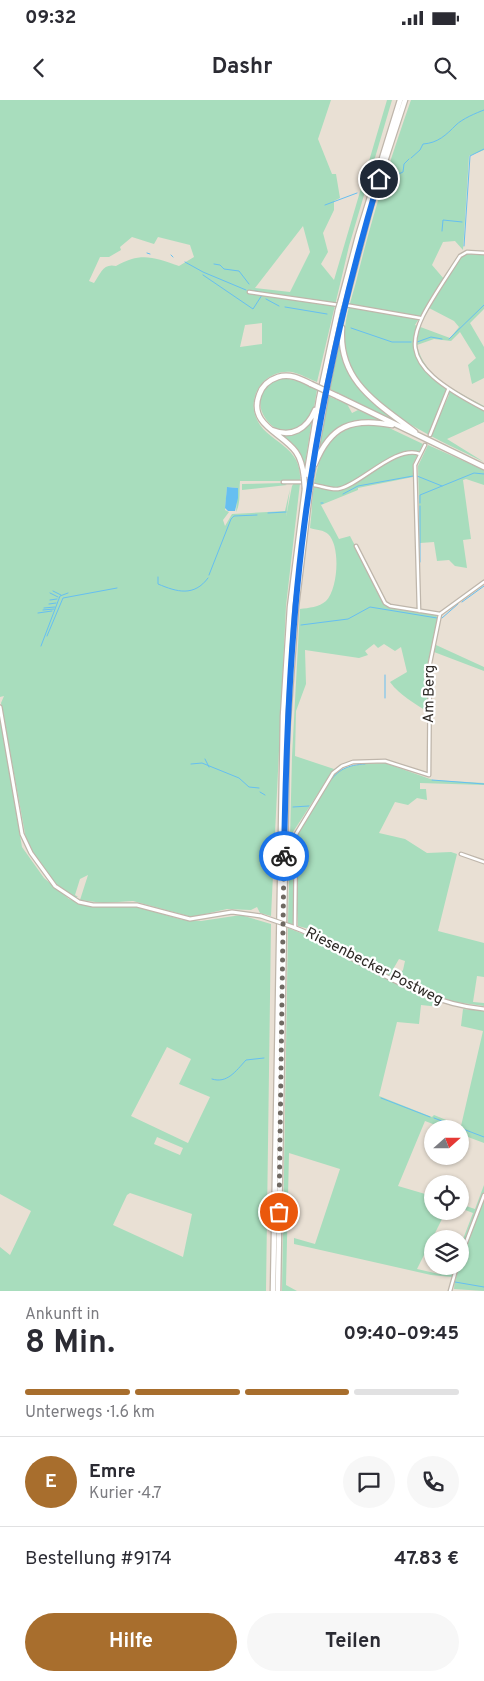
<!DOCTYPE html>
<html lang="de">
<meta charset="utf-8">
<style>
body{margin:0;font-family:Overpass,sans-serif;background:#f7f7f7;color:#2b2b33;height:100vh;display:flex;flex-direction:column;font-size:19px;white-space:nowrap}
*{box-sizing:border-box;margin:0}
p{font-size:16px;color:#7c7c81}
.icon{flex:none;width:28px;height:28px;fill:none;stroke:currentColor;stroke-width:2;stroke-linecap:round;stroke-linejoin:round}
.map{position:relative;height:1191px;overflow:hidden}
.details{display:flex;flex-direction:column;background:#fff;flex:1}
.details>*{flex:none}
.needle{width:32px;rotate:69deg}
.fabs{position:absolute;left:424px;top:1020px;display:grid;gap:10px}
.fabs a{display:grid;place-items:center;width:45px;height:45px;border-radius:50%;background:#fff;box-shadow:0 1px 4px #0004;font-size:25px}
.pin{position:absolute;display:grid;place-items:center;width:42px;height:42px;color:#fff;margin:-21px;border:2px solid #fff;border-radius:50%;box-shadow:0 1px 5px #0007}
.courier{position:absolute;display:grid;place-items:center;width:50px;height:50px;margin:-25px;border:4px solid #1a73e8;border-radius:50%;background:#fff;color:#222;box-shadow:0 1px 6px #0007}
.summary em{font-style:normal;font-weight:700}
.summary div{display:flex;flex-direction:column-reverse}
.summary{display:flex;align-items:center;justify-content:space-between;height:85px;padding:0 25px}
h1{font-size:32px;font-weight:700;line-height:38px}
.bar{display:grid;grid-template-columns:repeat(4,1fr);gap:8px 5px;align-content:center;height:60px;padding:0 25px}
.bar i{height:6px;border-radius:4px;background:#e1e1e2}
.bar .current{background:#a86e2d}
.bar p{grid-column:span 4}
.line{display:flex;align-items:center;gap:12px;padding:0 25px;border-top:1px solid #e1e1e2}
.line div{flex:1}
.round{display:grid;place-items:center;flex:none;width:52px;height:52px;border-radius:26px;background:#f7f7f7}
.action{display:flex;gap:10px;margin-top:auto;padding:10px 25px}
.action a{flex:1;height:58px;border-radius:30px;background:#a86e2d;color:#fff;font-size:20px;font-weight:700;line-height:58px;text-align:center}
.action a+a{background:#f7f7f7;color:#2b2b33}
.status{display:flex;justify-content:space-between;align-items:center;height:35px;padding:0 25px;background:#fff;direction:ltr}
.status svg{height:14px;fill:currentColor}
header{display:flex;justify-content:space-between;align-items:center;height:65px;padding:0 25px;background:#fff;font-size:22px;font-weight:700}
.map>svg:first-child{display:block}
.green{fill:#a8ddbd;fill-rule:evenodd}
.water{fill:#66bff1}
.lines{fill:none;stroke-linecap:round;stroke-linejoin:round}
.stream{stroke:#66bff1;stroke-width:1}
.minor-casing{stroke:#bfb6ab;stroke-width:5}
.tertiary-casing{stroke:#bfb6ab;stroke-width:5.5}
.motorway-casing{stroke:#bfb6ab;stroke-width:7}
.minor{stroke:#fff;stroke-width:2.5}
.tertiary{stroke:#fff;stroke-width:3}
.motorway{stroke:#fff;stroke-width:4.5}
.tertiary-bridge-casing{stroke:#bfb6ab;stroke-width:5.5;stroke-linecap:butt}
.motorway-bridge-casing{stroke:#bfb6ab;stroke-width:7;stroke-linecap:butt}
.tertiary-bridge{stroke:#fff;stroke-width:3}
.motorway-bridge{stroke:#fff;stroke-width:4.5}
.done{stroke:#6f6962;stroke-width:5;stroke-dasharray:0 9}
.route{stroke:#1a73e8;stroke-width:6}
.labels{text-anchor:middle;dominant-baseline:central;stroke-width:4.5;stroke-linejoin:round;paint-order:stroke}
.street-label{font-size:15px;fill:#2d2925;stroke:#fff}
</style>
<div class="status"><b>09:32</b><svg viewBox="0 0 49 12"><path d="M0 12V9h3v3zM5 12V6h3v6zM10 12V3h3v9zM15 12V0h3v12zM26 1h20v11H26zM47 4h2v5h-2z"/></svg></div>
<header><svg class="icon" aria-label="back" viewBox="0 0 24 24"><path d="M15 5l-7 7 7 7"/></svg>Dashr<svg class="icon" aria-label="search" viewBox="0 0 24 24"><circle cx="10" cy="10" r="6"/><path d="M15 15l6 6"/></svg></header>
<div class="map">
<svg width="484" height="1191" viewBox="0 0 484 1191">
<rect width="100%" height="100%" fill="#e9e0d4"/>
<path class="green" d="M0,0H331L318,39L332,74H336L340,98L334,101V110L323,133L328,152L321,164L334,180L387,0H392L349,146L317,282C309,279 301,274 292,272C270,269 251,288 254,310C259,343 303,341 300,381H240C239,391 241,403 236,412L238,388L227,387L225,410L229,412L223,420L225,426L232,414L285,411L290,389L286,417L292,386L294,383H300L286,506L271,816L260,813L257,807L251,810L227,809L192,817L133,801L103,803L80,800L88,775L80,779L75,795L78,797C63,800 31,753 26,739L1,603L4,596L0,597ZM303,126L310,152L290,192L255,188ZM132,137L154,144L158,137L190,145L194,157L179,166C153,157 141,152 116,166C103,163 101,173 94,183L89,181L100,157H109L121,150L120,147ZM262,223V244L240,247L245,225Z
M411,0H484V50L469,56L463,150L455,141L443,142L432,165L444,179L415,225L450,238L459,227L454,221L429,208L461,156L469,153L484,154V209L470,223L484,247V278L472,284L468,265L476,258L460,232L451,241L434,239L417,245C424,278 457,291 484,306V322L447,339L484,362C441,341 376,314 352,270C348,261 345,251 344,241C344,221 351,200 356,182C371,120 390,60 411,0ZM446,292L449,295L431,335L429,333Z
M340,239L356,283L409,329L330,289Z
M284,278L302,282L317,290C315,299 315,309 310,317C285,362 228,293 284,278Z
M328,296L347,304L352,313L358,310L388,323C372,319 351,317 338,330C332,336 326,345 319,350Z
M312,320L305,364L281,336V334L297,333Z
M364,324L385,326L423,344L413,364V377L358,388V390L321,405L339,439L350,436L386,506L436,515L438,519L428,562L429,613C415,603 400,596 390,582L407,572L401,547L395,551L384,544L378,548L374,544L365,551L368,555L359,558L305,550L306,584L296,611L295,656L334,669L293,732L295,822L293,825L288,823L292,656L300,509C309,508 319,507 326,501C338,489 341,446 328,434C324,430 316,430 310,428C315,385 311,334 364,324Z
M428,345L484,370V385L466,379L463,380L471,439L463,440L467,468L455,466L449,460L437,461L434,442L420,443L418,366Z
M283,383L287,385L242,390V384Z
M436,545L484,567V571L434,552Z
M0,617L22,747L44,778L69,799L95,807H137L183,820L201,821L241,815L271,824L266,1191H0V1147L10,1155L31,1111L0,1094ZM167,947L191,959L179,984L210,997L188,1043L131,1016ZM157,1037L183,1048L180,1055L154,1044ZM130,1093L192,1114L183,1157L113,1125L127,1095Z
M385,663L433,680L484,683V685L420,683V689H426L427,700L417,698L408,705L395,702L379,733L405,739L427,753L451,752L457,754L438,831L484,843V877L477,876L473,902L484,903V906L441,900L396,878L403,870L405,861L399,859L392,871L394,874L393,877L348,854L309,829L298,826C297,801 291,752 299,729L334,674C350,663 366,664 385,663Z
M288,828L311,837L352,861L441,904L440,907L421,905L419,924L397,922L379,996L432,1017L434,1015L461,1026L483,931L461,926L463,909L484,911V1043L460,1034V1029H446L425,1021L398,1086L432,1096V1111H446L417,1169L439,1174L450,1173L453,1166H456L452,1177L431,1175L294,1144V1138L315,1144L340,1069L289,1053L286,1185L297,1191H282Z
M484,1085V1092L460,1155V1147L473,1113L460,1108V1104L475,1109Z
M484,1099V1191L454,1189L455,1177Z"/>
<path class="water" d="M227,387L238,388V398L235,411H228L225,408Z"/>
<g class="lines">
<path class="stream" d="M411,58L420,50L423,44C438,43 446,35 456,25C462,19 476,13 484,10
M392,77L403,72L404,64L409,59
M325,105L357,93
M442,131L443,120L462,122
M464,146L470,56L484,49
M147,153L150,154
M171,155L173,157
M185,162L203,172L246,190
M214,164L220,165L224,169L239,171L249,184
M203,175L253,209L262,195
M255,191L261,192
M266,199L279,206
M285,207L327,214
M351,228L392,242H411
M449,239L484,205
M417,242L431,237L442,239
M417,376L442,386
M343,394L358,386L413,376
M321,403H323
M420,403V395L474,373L484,374
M268,413L286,412
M420,462V406
M209,475L231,419L234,416L257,415
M158,477V484C177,492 194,497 208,478
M53,491L61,495
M50,493L58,497
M50,500L57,499
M462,502L484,486
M49,504L56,503
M44,508L55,507
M43,510L54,509
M38,513L52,511
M442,518L458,504
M301,525L348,519L370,507L437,518
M47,536L63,498L117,488
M41,546L60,496L68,493
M385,598V575
M205,659L209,667
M191,664L202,663L239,678L249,687L259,688
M432,680L484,684
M328,684C338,669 348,665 365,664
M260,692L265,695
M293,707L309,706
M212,979C227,984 236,971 246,960L264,958
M381,998L430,1017
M434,1018L484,1037
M455,1182L484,1187"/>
<g class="minor-casing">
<path id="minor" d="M484,153L467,152L460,156C408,237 384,257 484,309
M249,192L339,205
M345,205L420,218
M430,335L448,290
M283,382H301
M314,385C321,386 331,390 338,389C359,386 396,344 420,354
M356,446L385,503L390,506L440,514
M419,511L415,365L425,345
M461,754L484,762
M295,828L296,734L333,673L342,666L353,662L385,661L429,675L430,563L440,514L484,482
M460,1158L484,1095
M450,1191L457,1166"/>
</g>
<g class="tertiary-casing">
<path id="tertiary" d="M0,607L22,734L31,753L55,786L79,802L93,805H137L190,819L232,812L261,816
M293,827C316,835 334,848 355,860C396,882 437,905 484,909"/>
</g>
<g class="motorway-casing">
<path id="motorway" d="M341,200L358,136L400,0
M346,200L373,98L405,0
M342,228C338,281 377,303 415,332
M337,296L484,367
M272,330C292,338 307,329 315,310
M315,364C330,326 352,317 392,325
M304,377C303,369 301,359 296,352C283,333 248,325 259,295C262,286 269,280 278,277C290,273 301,279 311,284
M306,378L319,299L338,210
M311,379L329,279L343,211
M273,1191L283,616L290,507L305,389
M278,1191L287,634L296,507L310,390"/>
</g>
<use href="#minor" class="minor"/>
<use href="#tertiary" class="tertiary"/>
<use href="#motorway" class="motorway"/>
<g class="tertiary-bridge-casing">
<path id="tertiary-bridge" d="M261,816L293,827"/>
</g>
<g class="motorway-bridge-casing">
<path id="motorway-bridge" d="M338,210L341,200
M343,211L346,200
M311,284L337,296
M304,377L305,389
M310,390L311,379"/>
</g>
<use href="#tertiary-bridge" class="tertiary-bridge"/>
<use href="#motorway-bridge" class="motorway-bridge"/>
</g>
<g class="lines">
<path class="done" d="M279,1112L284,756"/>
<path class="route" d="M284,756C286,646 290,536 304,427C319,309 345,193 379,79"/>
</g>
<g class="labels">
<g class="street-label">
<text transform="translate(430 594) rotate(-89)">Am Berg</text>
<text transform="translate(374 867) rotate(27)">Riesenbecker Postweg</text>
</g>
</g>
</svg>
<div class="fabs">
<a><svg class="needle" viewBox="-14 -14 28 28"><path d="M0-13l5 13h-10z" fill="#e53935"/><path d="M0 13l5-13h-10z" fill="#7c7c81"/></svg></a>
<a><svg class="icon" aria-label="locate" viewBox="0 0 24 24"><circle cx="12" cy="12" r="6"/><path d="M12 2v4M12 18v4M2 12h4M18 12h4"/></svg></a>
<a><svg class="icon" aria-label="layers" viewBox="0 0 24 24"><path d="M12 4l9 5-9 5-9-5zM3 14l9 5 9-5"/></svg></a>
</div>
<div class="pin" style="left:279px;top:1112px;background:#ea580c"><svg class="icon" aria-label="bag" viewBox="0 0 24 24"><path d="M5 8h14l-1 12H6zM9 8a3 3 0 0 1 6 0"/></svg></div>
<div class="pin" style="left:379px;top:79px;background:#1f2937"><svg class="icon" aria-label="home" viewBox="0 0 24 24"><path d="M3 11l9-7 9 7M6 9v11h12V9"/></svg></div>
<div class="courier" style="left:284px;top:756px"><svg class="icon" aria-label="bike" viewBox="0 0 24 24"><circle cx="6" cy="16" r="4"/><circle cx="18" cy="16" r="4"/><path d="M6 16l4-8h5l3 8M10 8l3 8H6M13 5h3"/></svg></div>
</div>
<section class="details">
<div class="summary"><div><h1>8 Min.</h1><p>Ankunft in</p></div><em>09:40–09:45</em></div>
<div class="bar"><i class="current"></i><i class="current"></i><i class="current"></i><i></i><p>Unterwegs · 1.6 km</p></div>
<div class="line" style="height:90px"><b class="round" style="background:#a86e2d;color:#fff">E</b><div><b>Emre</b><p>Kurier · 4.7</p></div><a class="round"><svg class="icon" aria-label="chat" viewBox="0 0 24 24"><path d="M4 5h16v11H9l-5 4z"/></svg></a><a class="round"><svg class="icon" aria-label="phone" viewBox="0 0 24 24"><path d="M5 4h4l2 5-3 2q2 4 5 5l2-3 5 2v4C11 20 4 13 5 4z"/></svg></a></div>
<div class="line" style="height:65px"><div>Bestellung #9174</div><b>47.83 €</b></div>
<div class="action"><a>Hilfe</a><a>Teilen</a></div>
</section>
